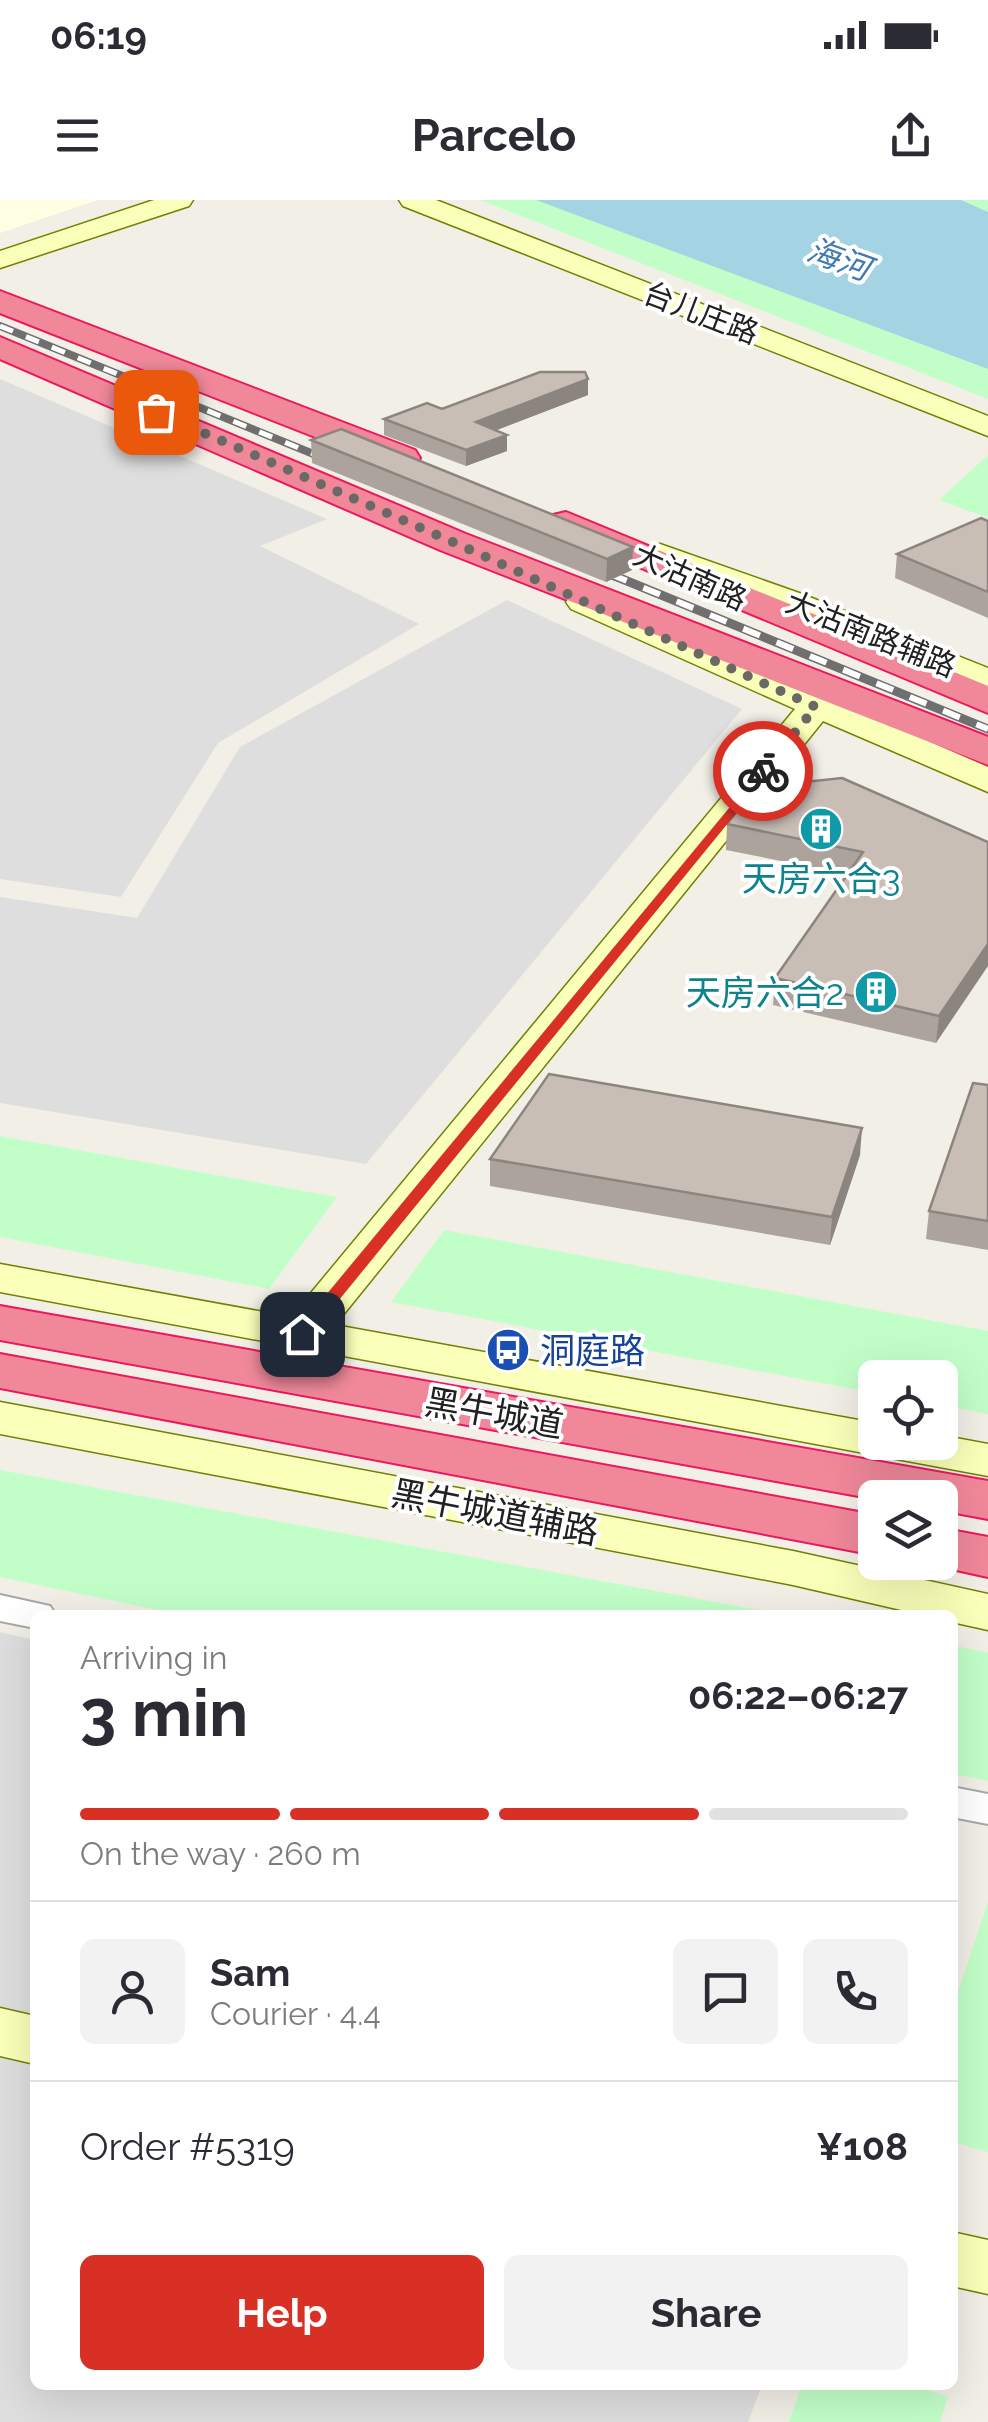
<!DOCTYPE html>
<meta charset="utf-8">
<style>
body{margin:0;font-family:Raleway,"Noto Sans SC",sans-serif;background:#f2f2f3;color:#2b2b33;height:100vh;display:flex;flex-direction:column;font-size:38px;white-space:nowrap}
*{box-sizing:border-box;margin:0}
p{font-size:32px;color:#7c7c81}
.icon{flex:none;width:55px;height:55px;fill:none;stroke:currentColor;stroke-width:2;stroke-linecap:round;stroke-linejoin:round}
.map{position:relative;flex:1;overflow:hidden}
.drawer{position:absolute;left:30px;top:1410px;width:928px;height:780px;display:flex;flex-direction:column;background:#fff;border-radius:15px;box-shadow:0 10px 40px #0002}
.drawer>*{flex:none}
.controls{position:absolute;left:858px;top:1160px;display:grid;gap:20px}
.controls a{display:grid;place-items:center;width:100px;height:100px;border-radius:15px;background:#fff;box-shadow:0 10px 40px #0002;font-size:50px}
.pin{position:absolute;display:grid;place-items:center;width:85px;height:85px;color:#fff;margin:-42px;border-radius:20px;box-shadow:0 5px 15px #0006}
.courier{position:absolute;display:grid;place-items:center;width:100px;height:100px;margin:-50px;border:8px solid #d93025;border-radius:50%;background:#fff;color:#222;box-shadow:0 2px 12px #0007}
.overview em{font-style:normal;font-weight:700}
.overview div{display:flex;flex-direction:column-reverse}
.overview{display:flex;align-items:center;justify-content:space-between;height:170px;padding:0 50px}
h1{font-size:65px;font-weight:700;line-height:75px}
.bar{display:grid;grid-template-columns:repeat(4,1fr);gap:15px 10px;align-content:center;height:120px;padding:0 50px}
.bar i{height:12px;border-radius:8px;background:#e1e1e2}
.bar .on{background:#d93025}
.bar p{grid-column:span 4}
.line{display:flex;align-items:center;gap:25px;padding:0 50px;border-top:2px solid #e1e1e2}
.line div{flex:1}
.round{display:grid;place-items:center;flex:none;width:105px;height:105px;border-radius:15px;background:#f2f2f3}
.primary-button{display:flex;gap:20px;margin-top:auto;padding:20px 50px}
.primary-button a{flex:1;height:115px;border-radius:15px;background:#d93025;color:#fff;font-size:40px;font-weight:700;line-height:115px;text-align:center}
.primary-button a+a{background:#f2f2f3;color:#2b2b33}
.status{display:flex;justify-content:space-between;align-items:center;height:70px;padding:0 50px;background:#fff;direction:ltr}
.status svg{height:28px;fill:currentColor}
header{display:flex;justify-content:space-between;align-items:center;height:130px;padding:0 50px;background:#fff;font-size:45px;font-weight:700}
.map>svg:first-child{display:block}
.residential{fill:#dfdede}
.education{fill:#ffffe4}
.park{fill:#c2ffc8}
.water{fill:#a4d4e4}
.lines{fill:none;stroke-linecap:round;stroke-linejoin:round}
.street-casing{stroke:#a8a8a8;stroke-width:4}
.secondary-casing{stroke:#718100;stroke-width:3}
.highway-casing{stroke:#ed175e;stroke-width:4}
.street{fill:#fff;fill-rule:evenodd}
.secondary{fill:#faffb9;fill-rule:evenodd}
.highway{fill:#f0889a;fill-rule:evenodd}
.rail-far1-casing{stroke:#6f6f6f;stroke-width:8}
.rail-casing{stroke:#6f6f6f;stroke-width:9}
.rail-far1{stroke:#fff;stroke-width:5;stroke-dasharray:14;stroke-linecap:butt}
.rail{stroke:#fff;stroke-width:6;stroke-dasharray:18;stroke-linecap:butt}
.wall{fill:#aca39d}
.shaded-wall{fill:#8c857f}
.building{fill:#c8beb6;stroke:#8c857f;stroke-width:2.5}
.route{fill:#d93025}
.done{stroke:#6a6966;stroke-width:10;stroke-dasharray:0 18}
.labels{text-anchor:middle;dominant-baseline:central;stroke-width:8;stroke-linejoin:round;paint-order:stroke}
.far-street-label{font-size:30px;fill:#212121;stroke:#fff}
.far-water-label{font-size:32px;font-style:italic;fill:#4079b3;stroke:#fff}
.culture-label{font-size:35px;fill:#0d838f;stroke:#fff}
.transit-label{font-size:35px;fill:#164399;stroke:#fff;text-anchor:start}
.street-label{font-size:35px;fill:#212121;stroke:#fff}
</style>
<div class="status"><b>06:19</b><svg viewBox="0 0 49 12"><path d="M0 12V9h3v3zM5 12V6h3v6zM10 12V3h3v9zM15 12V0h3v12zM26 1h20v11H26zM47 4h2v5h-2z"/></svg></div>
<header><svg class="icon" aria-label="menu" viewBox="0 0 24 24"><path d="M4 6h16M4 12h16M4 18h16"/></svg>Parcelo<svg class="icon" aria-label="share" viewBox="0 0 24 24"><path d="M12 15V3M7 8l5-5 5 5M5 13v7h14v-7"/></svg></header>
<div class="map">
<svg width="988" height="2222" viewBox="0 0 988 2222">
<rect width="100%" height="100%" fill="#f2efe7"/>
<path class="residential" d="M0,179L327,319L260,346L419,424L218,543L121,697L0,679Z
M507,400L742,509L366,964L0,903V697L137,718L240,547Z
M0,1432L35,1440V2185H762L748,2222H0Z"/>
<path class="education" d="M0,0H98L0,33Z"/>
<path class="park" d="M480,0H988V199Z
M988,255V318L939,300Z
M0,936L337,997L269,1089L0,1037Z
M444,1030L988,1131V1214L940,1205V1178H875V1193L391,1102Z
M0,1270L786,1415H182L0,1377Z
M953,1445L988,1453V1581L953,1574Z
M988,1702V1952L953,1942V1807Z
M802,2185H912L948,2197L940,2222H789Z"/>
<path class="water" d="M536,0H961L988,12V169Z"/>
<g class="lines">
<g class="street-casing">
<path id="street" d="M0,1395L50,1406L56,1415H35V1428L0,1421Z
M952,1587L988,1594V1624L952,1617Z"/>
</g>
<g class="secondary-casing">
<path id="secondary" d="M154,0H193L189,6L0,68V51Z
M399,0H436L988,216V236L403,6Z
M660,344L802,394L988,468V492L648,361L643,354L648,347Z
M583,392L988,567V592L823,521L335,1125L875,1223V1242H940V1235L988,1244V1276L0,1092V1064L291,1117L795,509L571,409L566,402L571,395Z
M0,1202L793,1351L988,1394V1430L952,1422V1415H923L793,1385L0,1234Z
M0,1808L35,1816V1864L0,1856Z
M952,2032L988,2040V2094L952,2086Z"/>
</g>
<g class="highway-casing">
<path id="highway" d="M0,91L415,250L420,258L415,266L402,269L389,266L0,113Z
M0,137L466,334L988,537V565L440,350L0,159Z
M566,312L988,486V513L553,331L547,323L553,315Z
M0,1106L988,1281V1319L940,1310V1298L875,1299L0,1140Z
M0,1154L875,1315V1355L0,1188Z
M940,1328L988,1337V1377L920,1362H940Z"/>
</g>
<use href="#street" class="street"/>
<use href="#secondary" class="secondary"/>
<use href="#highway" class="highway"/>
<g class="rail-far1-casing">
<path id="rail-far1" d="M0,126L338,264
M593,367L616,377"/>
</g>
<g class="rail-casing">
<path id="rail" d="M610,374L988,529"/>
</g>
<use href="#rail-far1" class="rail-far1"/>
<use href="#rail" class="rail"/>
</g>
<path class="wall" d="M588,179V195L496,230L507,235V251L466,266L384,235V219Z
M341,229L632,370L606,382L312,263L311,240Z
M988,321V418L895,378L897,354Z
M727,624L988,642L936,843L773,805L775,778L847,674L726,650Z
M988,885V1050L926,1039L929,1011Z
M860,955L830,1045L490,986V959Z"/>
<path class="shaded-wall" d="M588,179V195L476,238V222Z
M507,235V251L466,266V250Z
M633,347L632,370L606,382L607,359Z
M988,744V766L936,843L939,816Z
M862,928L860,955L830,1045L832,1017Z"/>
<path class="building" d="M540,172H585L588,179L476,222L507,235L466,250L384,219L427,203L442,209Z
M341,229L633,347L607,359L311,240Z
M981,318L988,321V392L897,354Z
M842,578L988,642V744L939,816L775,778L863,652L727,624L757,587Z
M549,874L862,928L832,1017L490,959Z
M973,883L988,885V1021L929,1011Z"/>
<path class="route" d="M763,567L769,571L768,574L308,1138H297V1130Z"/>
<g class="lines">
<path class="done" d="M156,212L453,342L816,507L763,571"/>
</g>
<defs>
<g id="building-disc" transform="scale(2.25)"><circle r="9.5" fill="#0f9aa8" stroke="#fff"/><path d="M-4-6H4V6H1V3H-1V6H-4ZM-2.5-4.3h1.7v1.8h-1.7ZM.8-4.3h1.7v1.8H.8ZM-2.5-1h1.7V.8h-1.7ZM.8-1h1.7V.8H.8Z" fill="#fff"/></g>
<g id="bus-disc" transform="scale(2.25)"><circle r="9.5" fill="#1a4fb4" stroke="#fff"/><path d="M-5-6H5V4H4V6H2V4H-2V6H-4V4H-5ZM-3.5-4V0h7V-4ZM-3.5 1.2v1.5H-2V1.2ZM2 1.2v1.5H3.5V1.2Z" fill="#fff"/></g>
</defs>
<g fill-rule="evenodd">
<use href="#building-disc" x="821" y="629"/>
<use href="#building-disc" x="876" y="792"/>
<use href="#bus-disc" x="508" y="1150"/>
</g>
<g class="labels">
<g class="far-street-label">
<text transform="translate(701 113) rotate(21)">台儿庄路</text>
<text transform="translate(690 377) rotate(24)">大沽南路</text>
<text transform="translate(871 434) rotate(22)">大沽南路辅路</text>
</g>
<g class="far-water-label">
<text transform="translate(839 59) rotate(20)">海河</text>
</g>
<g class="culture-label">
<text x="821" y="678">天房六合3</text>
<text x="844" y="792" text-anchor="end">天房六合2</text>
</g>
<g class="transit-label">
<text x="540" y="1150">洞庭路</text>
</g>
<g class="street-label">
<text transform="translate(494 1213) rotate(10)">黑牛城道</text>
<text transform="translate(495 1312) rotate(11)">黑牛城道辅路</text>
</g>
</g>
</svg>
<div class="controls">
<a><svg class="icon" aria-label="locate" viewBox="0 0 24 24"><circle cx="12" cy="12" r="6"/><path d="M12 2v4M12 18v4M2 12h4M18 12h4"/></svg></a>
<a><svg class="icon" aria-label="layers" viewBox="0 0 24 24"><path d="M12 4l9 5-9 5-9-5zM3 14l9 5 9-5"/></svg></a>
</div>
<div class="pin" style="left:156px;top:212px;background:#ea580c"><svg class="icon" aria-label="bag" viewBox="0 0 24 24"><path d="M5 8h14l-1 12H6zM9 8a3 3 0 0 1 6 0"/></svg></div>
<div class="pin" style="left:302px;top:1134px;background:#1f2937"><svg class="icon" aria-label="home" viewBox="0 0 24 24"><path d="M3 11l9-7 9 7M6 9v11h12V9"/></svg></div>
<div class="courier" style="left:763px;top:571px"><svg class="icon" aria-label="bike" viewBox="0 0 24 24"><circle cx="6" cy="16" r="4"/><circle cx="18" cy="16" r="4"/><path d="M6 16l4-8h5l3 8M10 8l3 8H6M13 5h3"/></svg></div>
<section class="drawer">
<div class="overview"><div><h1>3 min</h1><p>Arriving in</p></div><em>06:22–06:27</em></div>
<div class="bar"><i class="on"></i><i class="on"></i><i class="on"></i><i></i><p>On the way · 260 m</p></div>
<div class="line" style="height:180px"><a class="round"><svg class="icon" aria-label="person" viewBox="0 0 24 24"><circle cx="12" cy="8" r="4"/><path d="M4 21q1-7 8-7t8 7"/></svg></a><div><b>Sam</b><p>Courier · 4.4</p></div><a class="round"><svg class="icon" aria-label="chat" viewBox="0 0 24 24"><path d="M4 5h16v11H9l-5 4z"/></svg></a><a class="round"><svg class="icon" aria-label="phone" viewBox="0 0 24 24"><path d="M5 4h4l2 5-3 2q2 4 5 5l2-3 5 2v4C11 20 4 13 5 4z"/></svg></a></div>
<div class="line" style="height:130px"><div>Order #5319</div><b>¥108</b></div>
<div class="primary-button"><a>Help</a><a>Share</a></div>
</section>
</div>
